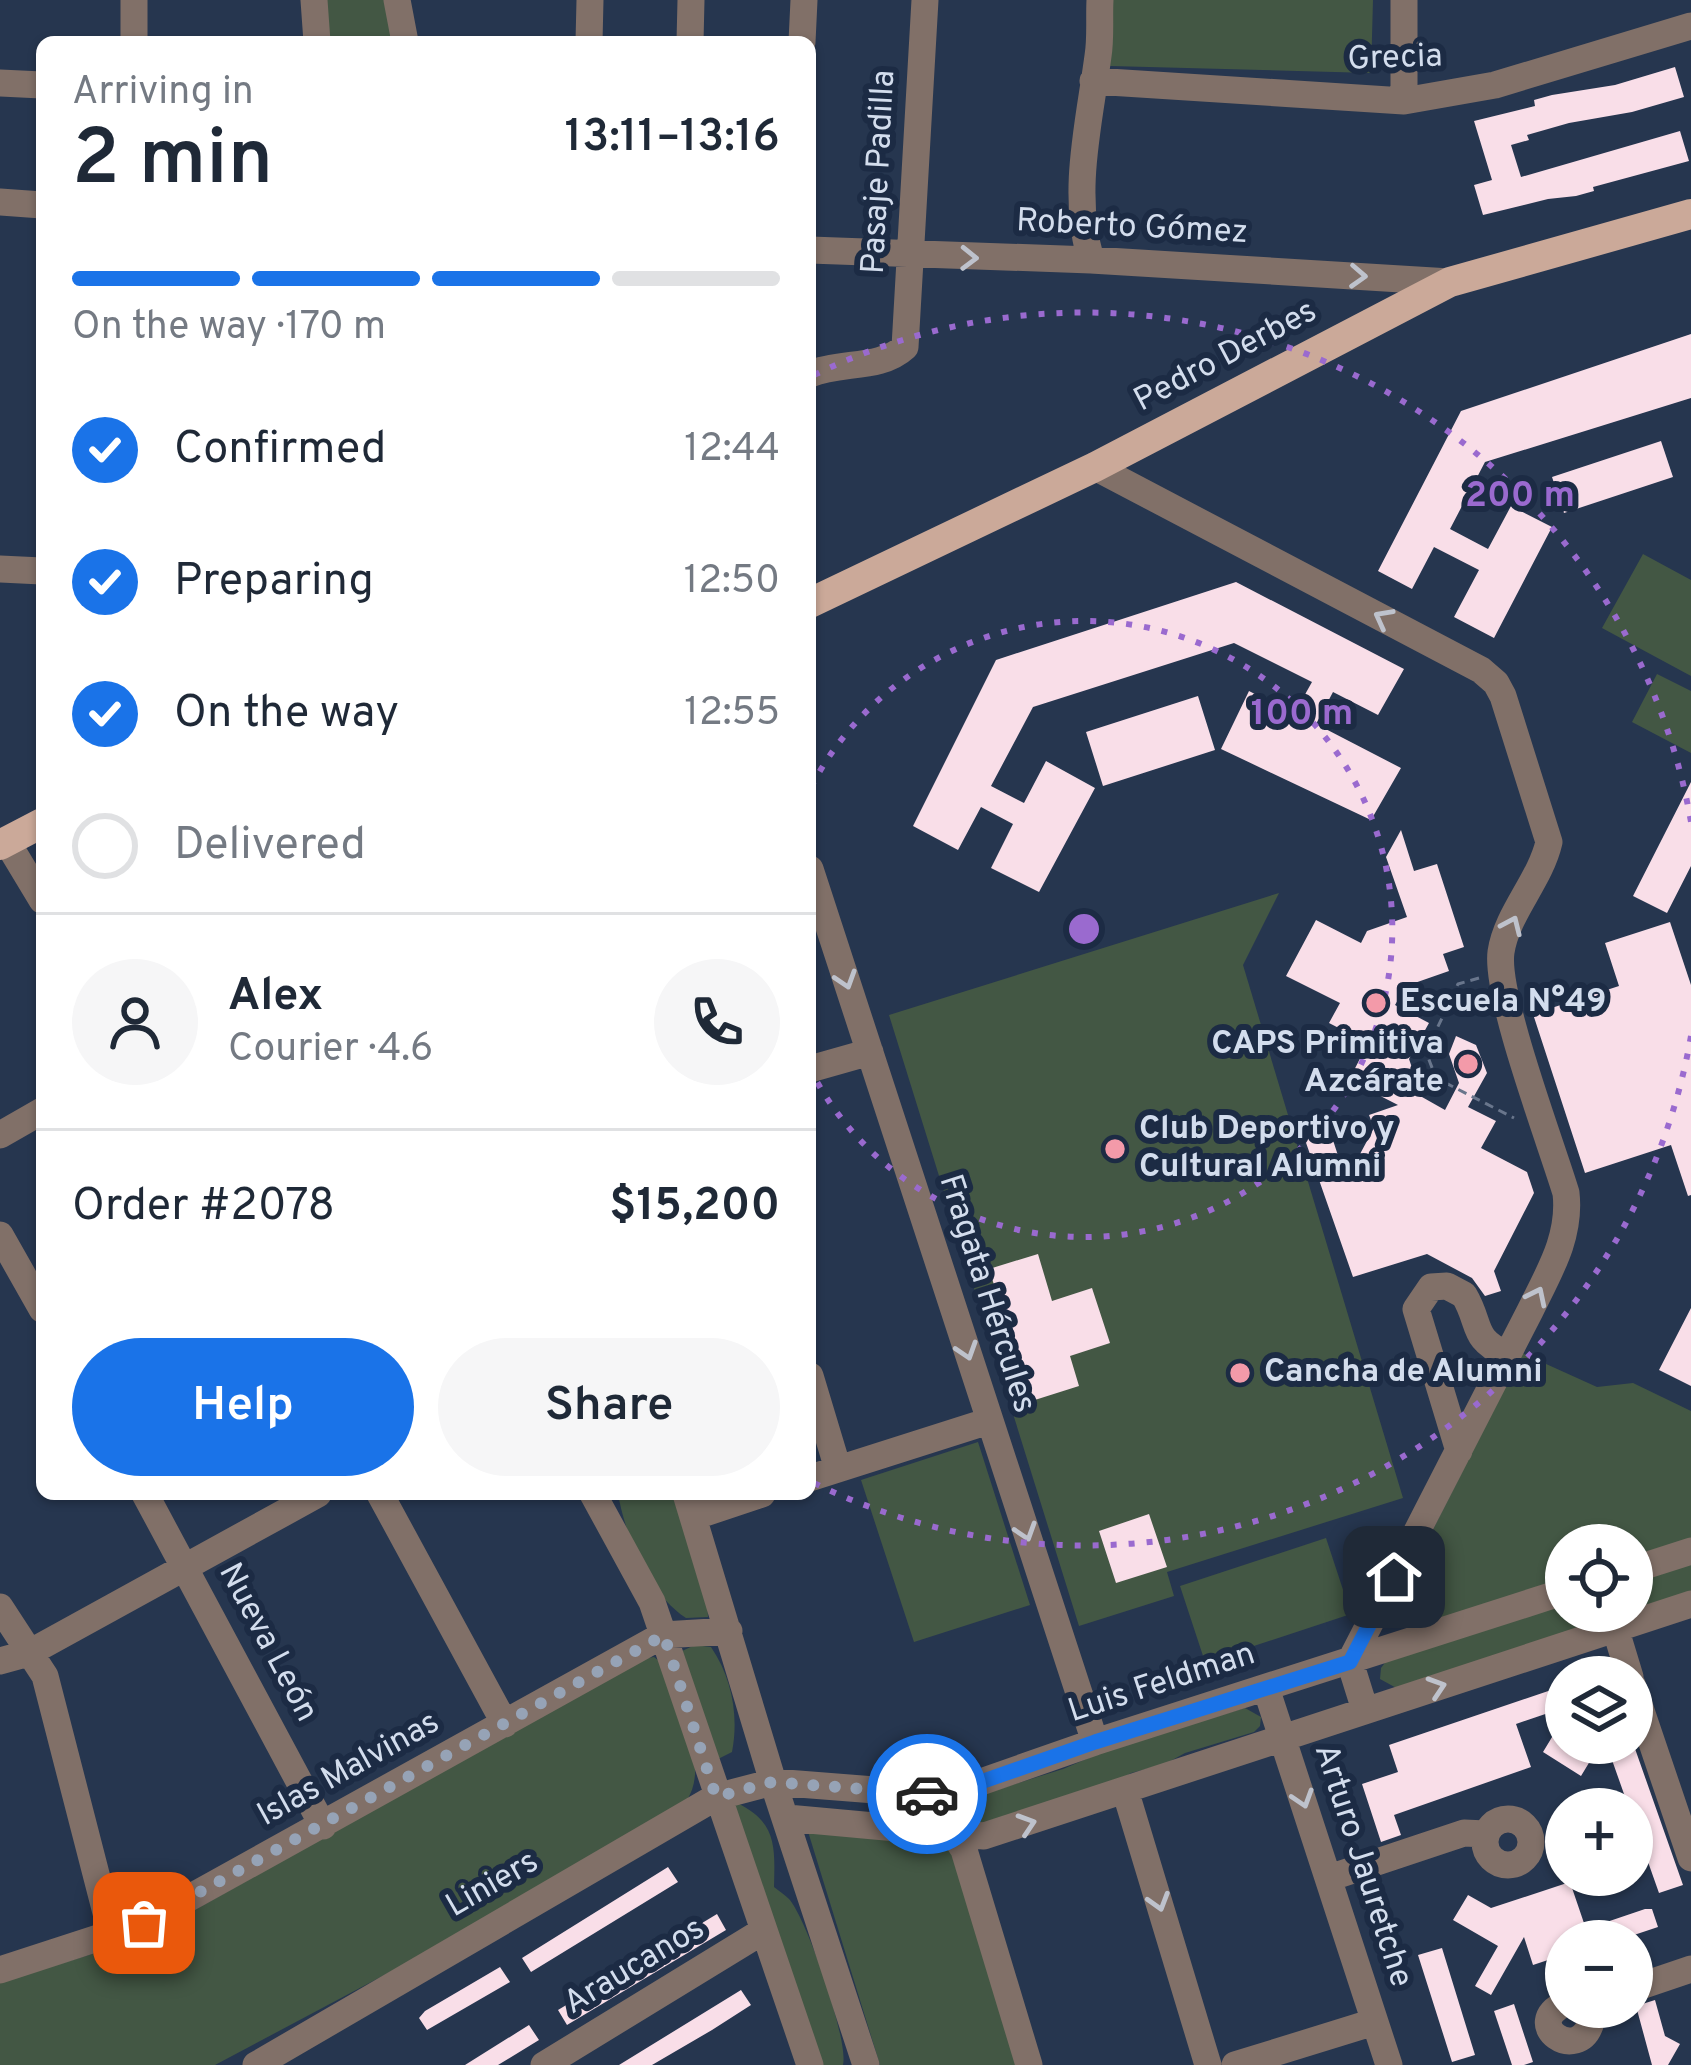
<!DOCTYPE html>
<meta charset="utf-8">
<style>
body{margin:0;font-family:Overpass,sans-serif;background:#f6f6f7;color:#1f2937;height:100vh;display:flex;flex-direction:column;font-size:45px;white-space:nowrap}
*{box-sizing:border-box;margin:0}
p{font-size:39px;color:#747a83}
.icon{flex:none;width:66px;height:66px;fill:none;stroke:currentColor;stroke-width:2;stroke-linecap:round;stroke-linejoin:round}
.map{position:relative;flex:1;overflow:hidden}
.sheet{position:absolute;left:36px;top:36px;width:780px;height:1464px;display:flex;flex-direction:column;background:#fff;border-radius:18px;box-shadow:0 3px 9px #0004}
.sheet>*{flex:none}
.controls{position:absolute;left:1545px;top:1524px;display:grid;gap:24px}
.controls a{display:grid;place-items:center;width:108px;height:108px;border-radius:50%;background:#fff;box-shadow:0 3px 9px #0004;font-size:60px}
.pin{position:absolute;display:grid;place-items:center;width:102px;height:102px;color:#fff;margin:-51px;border-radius:24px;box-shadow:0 6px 18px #0006}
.courier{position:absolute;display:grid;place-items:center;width:120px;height:120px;margin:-60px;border:9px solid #1a73e8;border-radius:50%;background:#fff;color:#222;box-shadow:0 3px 15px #0007}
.headline em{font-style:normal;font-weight:600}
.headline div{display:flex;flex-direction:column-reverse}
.headline{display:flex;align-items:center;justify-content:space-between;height:204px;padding:0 36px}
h1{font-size:78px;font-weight:600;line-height:90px}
.bar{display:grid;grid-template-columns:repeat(4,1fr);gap:18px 12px;align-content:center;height:144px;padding:0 36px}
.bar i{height:15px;border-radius:9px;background:#e0e1e3}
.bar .active{background:#1a73e8}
.bar p{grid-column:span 4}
.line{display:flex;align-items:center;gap:30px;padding:0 36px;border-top:3px solid #e0e1e3}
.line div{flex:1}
.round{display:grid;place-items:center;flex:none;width:126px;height:126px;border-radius:63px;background:#f6f6f7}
ol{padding:0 36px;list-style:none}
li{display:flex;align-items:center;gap:36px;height:132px}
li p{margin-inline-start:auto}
li .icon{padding:12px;border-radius:50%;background:#1a73e8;color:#fff;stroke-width:4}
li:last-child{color:#747a83}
li i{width:66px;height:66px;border:6px solid #e0e1e3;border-radius:50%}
.action{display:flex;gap:24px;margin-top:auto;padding:24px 36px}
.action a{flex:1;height:138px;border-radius:72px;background:#1a73e8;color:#fff;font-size:48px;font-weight:600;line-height:138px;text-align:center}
.action a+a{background:#f6f6f7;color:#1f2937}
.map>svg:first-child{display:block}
.green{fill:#435744}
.building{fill:#f9dee8}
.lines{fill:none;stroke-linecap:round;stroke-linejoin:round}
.path{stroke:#69768c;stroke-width:3;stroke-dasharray:9 6;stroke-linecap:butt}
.minor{stroke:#817068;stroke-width:27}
.major{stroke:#cba999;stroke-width:30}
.oneway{stroke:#bec2cc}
.done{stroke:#96a3b6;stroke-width:12;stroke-dasharray:0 21.6}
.route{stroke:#1a73e8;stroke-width:15}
.ring{fill:none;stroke:#9a6acf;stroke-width:6;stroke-dasharray:6 12}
.poi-dot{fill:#f39aa9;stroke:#1c2b44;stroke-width:4.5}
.labels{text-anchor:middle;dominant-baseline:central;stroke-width:12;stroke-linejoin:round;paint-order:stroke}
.street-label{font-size:33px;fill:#d3dded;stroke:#1c2b44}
.poi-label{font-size:33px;font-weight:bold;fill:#d3dded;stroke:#1c2b44;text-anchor:start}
.centre{fill:#9a6acf;stroke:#1c2b44;stroke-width:6}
.ring-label{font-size:36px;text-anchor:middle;font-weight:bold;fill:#9a6acf;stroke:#1c2b44;stroke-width:12;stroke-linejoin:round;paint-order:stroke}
</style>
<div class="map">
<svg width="1691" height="2065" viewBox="0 0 1691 2065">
<rect width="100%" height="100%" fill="#26364f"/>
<path class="green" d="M320,0H389L395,42H323Z
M1111,0H1373L1371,73L1110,66Z
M1643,554L1691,580V676L1602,628Z
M1657,674L1691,691V753L1632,722Z
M1279,893L1243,965L1403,1498L1167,1572L1174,1596L1079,1626L889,1015Z
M1522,1353L1597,1387L1633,1383L1691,1411V1538L1632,1558V1545H1566V1579L1431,1623L1407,1620L1397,1602L1403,1589Z
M978,1442L1030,1605L914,1642L861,1480Z
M618,1494H672L707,1596L708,1617L686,1618C648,1593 626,1537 618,1494Z
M1326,1538L1351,1614L1205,1662L1180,1586Z
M1691,1563V1597L1632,1610V1582Z
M1566,1604V1611H1597L1590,1627L1400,1690L1380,1679L1381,1668L1387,1660Z
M695,1645L711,1647C732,1678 739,1716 732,1752L716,1760L682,1651Z
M654,1657L663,1664C676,1702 711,1763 687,1800L484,1922L215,2065H0V1982L145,1938L641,1659Z
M1245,1708L1261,1717L1260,1726L1254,1732L1185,1753L1165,1764L1131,1773L1109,1786L990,1829L950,1818L953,1808L964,1800L1063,1769L1117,1746Z
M737,1803C777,1822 775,1847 774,1887C779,1891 785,1895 789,1899C807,1919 849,2041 843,2065H820L728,1804Z
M806,1825L948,1843L1019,2065H880Z"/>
<path class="building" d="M1675,67L1684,97L1632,112L1569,123L1527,135L1529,140L1511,145L1521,177L1680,131L1689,161L1593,187L1594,191L1576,196L1548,199L1483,215L1474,185L1492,180L1474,121L1535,106L1534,100L1552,95L1615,85Z
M1691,334V398L1485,462L1450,529L1488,549L1511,506L1552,527L1494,638L1454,617L1479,570L1434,547L1412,589L1378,571L1461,411Z
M1661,441L1673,477L1564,513L1552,477Z
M1236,582L1404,669L1378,715L1333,692L1316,724L1401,768L1371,820L1221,749L1249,691L1294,714L1312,682L1234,643L1033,707L991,786L1024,803L1046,761L1095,788L1039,892L991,868L1013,824L981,807L958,850L913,826L996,660Z
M1198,696L1215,750L1103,786L1086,732Z
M1691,782V866L1667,913L1633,896Z
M1401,830L1414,871L1437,864L1464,947L1443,954L1449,971L1406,986L1395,1005L1429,1023L1409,1059L1422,1097L1445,1110L1459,1083L1449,1054L1456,1036L1476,1045L1487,1073L1468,1107L1496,1121L1481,1148L1527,1172L1534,1193L1494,1271L1501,1291L1485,1296L1472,1278L1427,1254L1353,1277L1304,1137L1329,1128L1346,1180L1374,1128L1369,1115L1398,1105L1349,1080L1368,1043L1329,1023L1340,1003L1286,976L1316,920L1361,943L1367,931L1407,917L1386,857Z
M1670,922L1691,985V1195L1688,1196L1671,1145L1585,1173L1533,1014L1619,986L1605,943Z
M1038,1254L1052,1301L1092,1288L1110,1343L1070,1356L1079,1386L1019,1405L1002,1349L1013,1345L989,1269Z
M1691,1308V1386L1659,1370Z
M1149,1514L1167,1567L1116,1583L1099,1531Z
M1566,1685V1707L1516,1724L1531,1767L1394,1815L1401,1835L1381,1842L1362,1784L1398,1772L1389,1745Z
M1566,1714V1743H1601L1581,1776L1543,1752Z
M1606,1743H1633L1683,1885L1659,1893Z
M668,1867L678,1882L531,1972L522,1958Z
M1570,1882L1586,1929L1645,1909H1652L1658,1927L1616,1941H1566V1954L1533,1965L1524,1937L1491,1995L1475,1986L1498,1946L1453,1920L1468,1895L1491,1908Z
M717,1914L726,1930L567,2025L558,2010Z
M1442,1948L1475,2055L1452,2062L1418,1955Z
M500,1967L510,1982L427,2030L419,2018L425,2011Z
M741,1990L751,2005L712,2030L652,2065H619Z
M1655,2000L1665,2036L1680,2044L1668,2065H1652L1636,2006Z
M1514,2004L1533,2062L1524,2065H1512L1494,2011Z
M529,2025L539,2040L498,2065H465Z"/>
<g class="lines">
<path class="path" d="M1479,978L1458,984L1426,1052L1436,1078L1514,1118"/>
<path class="minor" d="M134,0V42
M314,0L317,42
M397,0L405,42
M589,42L590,0
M690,42L691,0
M802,42L804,0
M1093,81L1404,101L1495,85L1691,26
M0,83L42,85
M1404,101V0
M0,202L42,205
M810,250L1091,260L1450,282
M1091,260C1071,193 1089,124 1098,56C1101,38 1099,18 1100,0
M810,374C841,361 880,370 905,347L925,0
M1095,467L1481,670L1496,683L1503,696L1549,842C1540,881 1507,913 1501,952C1495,996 1551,1143 1566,1193C1571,1237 1549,1272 1530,1311L1350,1662L1365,1710
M0,569L42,571
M7,842L42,900
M810,869L1095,1742
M810,1069L870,1052
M0,1135L42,1111
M0,1235L42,1309
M810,1376L838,1469
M1459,1451L1416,1309L1431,1287L1447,1286L1464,1295C1482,1325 1470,1338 1507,1355
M810,1478L989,1421
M145,1494L323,1826
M380,1494L505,1724
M593,1494L652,1602L810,2065
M686,1494L773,1782L866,2065
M693,1517L762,1494
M1632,1570L1691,1551
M0,1607L45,1676L112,1936
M1610,1611L1630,1677
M0,1661L29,1653L318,1494
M1632,1684L1691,1858
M1266,1688L1389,2065
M1125,1790L1208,2065
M787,1818L984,1836L1691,1604
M1485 1842a23 23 0 1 1 46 0a23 23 0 1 1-46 0Z
M946,1822L964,1850L1029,2065
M1329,1878L1464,1833L1486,1834
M0,1970L144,1923L663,1635L729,1631
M1632,1989L1691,1969
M1566,2003C1519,2024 1579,2065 1591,2022L1582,2007
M256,2065L716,1797L773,1782L926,1794L958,1790L1095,1742L1566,1591
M544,2065L763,1931
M1235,2065L1374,2022"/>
<path class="major" d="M810,603L1095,467L1450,282L1691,214
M0,845L42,823"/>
</g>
<defs><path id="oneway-chevron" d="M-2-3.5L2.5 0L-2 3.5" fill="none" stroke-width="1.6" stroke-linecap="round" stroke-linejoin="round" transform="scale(3)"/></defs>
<g class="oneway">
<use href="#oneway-chevron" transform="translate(969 258) rotate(1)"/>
<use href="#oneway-chevron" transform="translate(1358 276) rotate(3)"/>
<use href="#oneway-chevron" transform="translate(1383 618) rotate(-152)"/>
<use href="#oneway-chevron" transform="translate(1512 925) rotate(-66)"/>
<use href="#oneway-chevron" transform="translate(846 980) rotate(72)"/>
<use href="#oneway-chevron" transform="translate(1537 1296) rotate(-64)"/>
<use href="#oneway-chevron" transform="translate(967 1351) rotate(72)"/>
<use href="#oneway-chevron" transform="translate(1026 1532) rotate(72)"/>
<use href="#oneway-chevron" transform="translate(1437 1687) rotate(-18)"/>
<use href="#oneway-chevron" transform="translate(1303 1799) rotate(72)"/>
<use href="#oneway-chevron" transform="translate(1027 1824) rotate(-18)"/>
<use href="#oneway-chevron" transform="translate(1159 1902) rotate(73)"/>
</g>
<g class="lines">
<path class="done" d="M144,1923L664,1635L716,1797L772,1782L927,1794"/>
<path class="route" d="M927,1794L958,1790L1095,1742L1350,1662L1394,1577"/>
</g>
<g class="ring">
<path d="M811 787A308 308 0 1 1 811 1071"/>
<path d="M1691 1036A616 616 0 0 1 814 1483M814 375A616 616 0 0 1 1691 822"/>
</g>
<g class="poi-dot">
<circle cx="1376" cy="1003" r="12"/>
<circle cx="1468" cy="1064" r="12"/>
<circle cx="1115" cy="1149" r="12"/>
<circle cx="1240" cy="1373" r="12"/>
</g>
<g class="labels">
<g class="street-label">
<text transform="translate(1395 59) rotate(-2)">Grecia</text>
<text transform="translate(880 172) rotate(-87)">Pasaje Padilla</text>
<text transform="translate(1132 228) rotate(3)">Roberto Gómez</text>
<text transform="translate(1226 357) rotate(-28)">Pedro Derbes</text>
<text transform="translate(986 1294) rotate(72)">Fragata Hércules</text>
<text transform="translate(267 1643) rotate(62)">Nueva León</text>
<text transform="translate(1162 1684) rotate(-18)">Luis Feldman</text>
<text transform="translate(349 1770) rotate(-29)">Islas Malvinas</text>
<text transform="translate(1362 1866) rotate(72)">Arturo Jauretche</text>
<text transform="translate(493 1885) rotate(-30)">Liniers</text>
<text transform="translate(635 1967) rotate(-31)">Araucanos</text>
</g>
<g class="poi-label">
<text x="1400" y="1003">Escuela N°49</text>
<text x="1444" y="1045" text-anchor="end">CAPS Primitiva<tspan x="1444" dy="38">Azcárate</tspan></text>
<text x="1139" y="1130">Club Deportivo y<tspan x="1139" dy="38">Cultural Alumni</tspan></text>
<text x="1264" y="1373">Cancha de Alumni</text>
</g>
</g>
<circle cx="1084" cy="929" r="18" class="centre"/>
<g class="ring-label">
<text x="1520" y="506">200 m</text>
<text x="1302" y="724">100 m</text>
</g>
</svg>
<div class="controls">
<a><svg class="icon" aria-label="locate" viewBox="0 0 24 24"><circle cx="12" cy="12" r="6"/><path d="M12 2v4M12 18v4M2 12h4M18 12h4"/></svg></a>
<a><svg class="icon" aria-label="layers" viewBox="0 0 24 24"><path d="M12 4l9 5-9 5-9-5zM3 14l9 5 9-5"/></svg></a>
<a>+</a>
<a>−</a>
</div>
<div class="pin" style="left:144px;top:1923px;background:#ea580c"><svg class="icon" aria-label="bag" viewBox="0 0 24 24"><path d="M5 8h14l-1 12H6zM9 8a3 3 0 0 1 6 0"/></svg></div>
<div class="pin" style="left:1394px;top:1577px;background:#1f2937"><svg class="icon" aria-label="home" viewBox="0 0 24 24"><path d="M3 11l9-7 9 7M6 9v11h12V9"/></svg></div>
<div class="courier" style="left:927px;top:1794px"><svg class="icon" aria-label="car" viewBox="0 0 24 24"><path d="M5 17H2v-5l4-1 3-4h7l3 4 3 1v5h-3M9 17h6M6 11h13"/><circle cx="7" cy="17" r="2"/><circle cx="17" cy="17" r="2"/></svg></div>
<section class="sheet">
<div class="headline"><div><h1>2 min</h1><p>Arriving in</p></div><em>13:11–13:16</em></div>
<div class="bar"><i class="active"></i><i class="active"></i><i class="active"></i><i></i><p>On the way · 170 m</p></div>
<ol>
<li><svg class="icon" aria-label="check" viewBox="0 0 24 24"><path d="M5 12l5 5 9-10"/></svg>Confirmed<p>12:44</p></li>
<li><svg class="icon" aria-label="check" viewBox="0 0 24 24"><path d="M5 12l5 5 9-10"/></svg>Preparing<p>12:50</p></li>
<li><svg class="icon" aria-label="check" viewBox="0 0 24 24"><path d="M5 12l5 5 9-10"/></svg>On the way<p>12:55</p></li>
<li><i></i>Delivered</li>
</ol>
<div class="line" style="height:216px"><a class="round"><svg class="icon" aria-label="person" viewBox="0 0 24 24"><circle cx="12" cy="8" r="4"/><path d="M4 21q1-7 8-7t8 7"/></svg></a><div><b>Alex</b><p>Courier · 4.6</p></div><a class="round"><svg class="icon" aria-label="phone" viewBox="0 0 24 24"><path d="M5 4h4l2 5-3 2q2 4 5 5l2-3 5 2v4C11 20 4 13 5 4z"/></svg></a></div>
<div class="line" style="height:156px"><div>Order #2078</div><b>$15,200</b></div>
<div class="action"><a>Help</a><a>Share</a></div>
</section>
</div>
